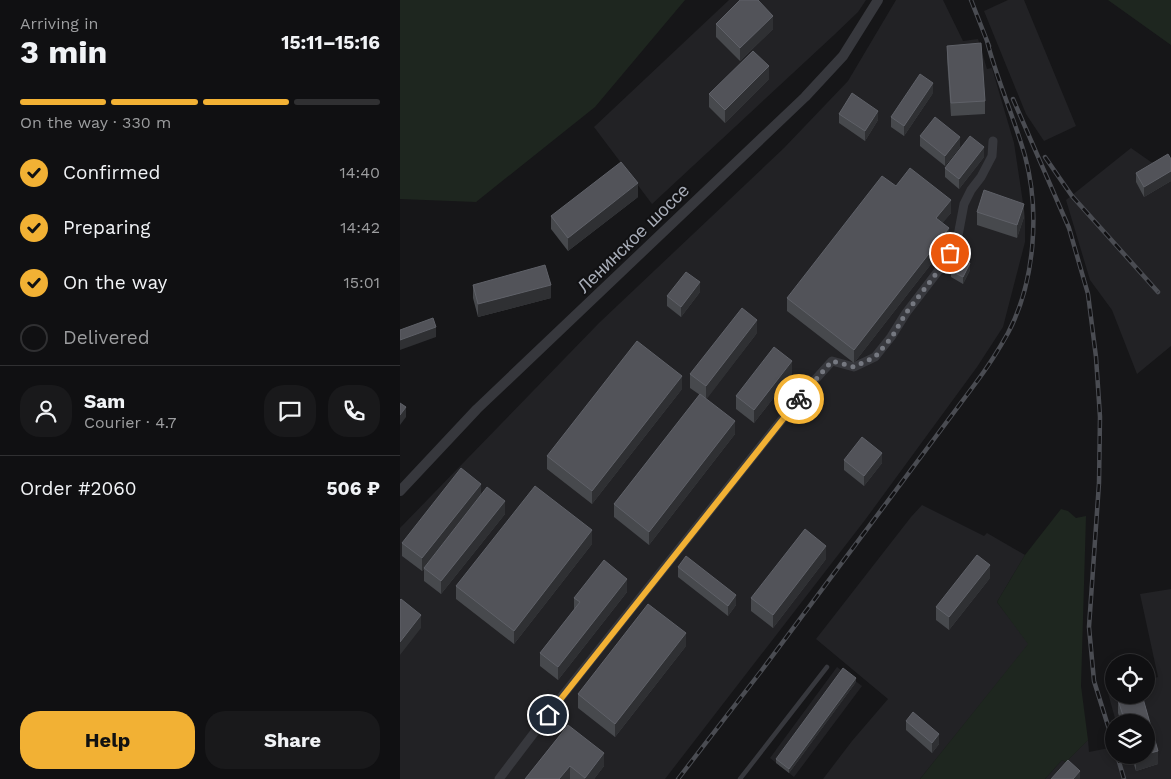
<!DOCTYPE html>
<meta charset="utf-8">
<style>
body{margin:0;font-family:"Work Sans",sans-serif;background:#19191b;color:#f1f3f6;height:100vh;display:flex;flex-direction:column;font-size:19px;white-space:nowrap}
*{box-sizing:border-box;margin:0}
p{font-size:16px;color:#9c9d9f}
.icon{flex:none;width:28px;height:28px;fill:none;stroke:currentColor;stroke-width:2;stroke-linecap:round;stroke-linejoin:round}
.map{position:relative;flex:1;overflow:hidden}
.panel{display:flex;flex-direction:column;background:#101012;width:400px}
.panel>*{flex:none}
.controls{position:absolute;left:705px;top:654px;display:grid;gap:10px}
.controls a{display:grid;place-items:center;width:50px;height:50px;border-radius:50%;background:#101012;box-shadow:0 2px 8px #0003,0 0 0 1px #303032;font-size:25px}
.pin{position:absolute;display:grid;place-items:center;width:42px;height:42px;color:#fff;margin:-21px;border:2px solid #fff;border-radius:50%;box-shadow:0 1px 5px #0007}
.courier{position:absolute;display:grid;place-items:center;width:50px;height:50px;margin:-25px;border:4px solid #f2b134;border-radius:50%;background:#fff;color:#222;box-shadow:0 1px 6px #0007}
.head em{font-style:normal;font-weight:700}
.head div{display:flex;flex-direction:column-reverse}
.head{display:flex;align-items:center;justify-content:space-between;height:85px;padding:0 20px}
h1{font-size:32px;font-weight:700;line-height:38px}
.bar{display:grid;grid-template-columns:repeat(4,1fr);gap:8px 5px;align-content:center;height:60px;padding:0 20px}
.bar i{height:6px;border-radius:4px;background:#303032}
.bar .selected{background:#f2b134}
.bar p{grid-column:span 4}
.line{display:flex;align-items:center;gap:12px;padding:0 20px;border-top:1px solid #303032}
.line div{flex:1}
.round{display:grid;place-items:center;flex:none;width:52px;height:52px;border-radius:20px;background:#19191b}
ol{padding:0 20px;list-style:none}
li{display:flex;align-items:center;gap:15px;height:55px}
li p{margin-inline-start:auto}
li .icon{padding:5px;border-radius:50%;background:#f2b134;color:#111;stroke-width:4}
li:last-child{color:#9c9d9f}
li i{width:28px;height:28px;border:2px solid #303032;border-radius:50%}
.button{display:flex;gap:10px;margin-top:auto;padding:10px 20px}
.button a{flex:1;height:58px;border-radius:20px;background:#f2b134;color:#111;font-size:20px;font-weight:700;line-height:58px;text-align:center}
.button a+a{background:#19191b;color:#f1f3f6}
main{display:flex;flex:1;min-height:0}
.map>svg:first-child{display:block}
.built{fill:#222225}
.green{fill:#1e261f}
.lines{fill:none;stroke-linecap:round;stroke-linejoin:round}
.service{stroke:#37383d;stroke-width:4.5}
.minor{stroke:#37383d;stroke-width:9}
.tertiary{stroke:#37383d;stroke-width:10}
.rail-casing{stroke:#4a4c52;stroke-width:4.5}
.rail{stroke:#111113;stroke-width:2.5;stroke-dasharray:8;stroke-linecap:butt}
.wall{fill:#47494d}
.shaded-wall{fill:#2f3033}
.building{fill:#525359;stroke:#5f6168}
.done{stroke:#757880;stroke-width:5;stroke-dasharray:0 9}
.route{stroke:#f2b134;stroke-width:6}
.labels{text-anchor:middle;dominant-baseline:central;stroke-width:4;stroke-linejoin:round;paint-order:stroke}
.street-label{font-size:18px;fill:#a8adb8;stroke:#111113}
</style>
<main>
<section class="panel">
<div class="head"><div><h1>3 min</h1><p>Arriving in</p></div><em>15:11–15:16</em></div>
<div class="bar"><i class="selected"></i><i class="selected"></i><i class="selected"></i><i></i><p>On the way · 330 m</p></div>
<ol>
<li><svg class="icon" aria-label="check" viewBox="0 0 24 24"><path d="M5 12l5 5 9-10"/></svg>Confirmed<p>14:40</p></li>
<li><svg class="icon" aria-label="check" viewBox="0 0 24 24"><path d="M5 12l5 5 9-10"/></svg>Preparing<p>14:42</p></li>
<li><svg class="icon" aria-label="check" viewBox="0 0 24 24"><path d="M5 12l5 5 9-10"/></svg>On the way<p>15:01</p></li>
<li><i></i>Delivered</li>
</ol>
<div class="line" style="height:90px"><a class="round"><svg class="icon" aria-label="person" viewBox="0 0 24 24"><circle cx="12" cy="8" r="4"/><path d="M4 21q1-7 8-7t8 7"/></svg></a><div><b>Sam</b><p>Courier · 4.7</p></div><a class="round"><svg class="icon" aria-label="chat" viewBox="0 0 24 24"><path d="M4 5h16v11H9l-5 4z"/></svg></a><a class="round"><svg class="icon" aria-label="phone" viewBox="0 0 24 24"><path d="M5 4h4l2 5-3 2q2 4 5 5l2-3 5 2v4C11 20 4 13 5 4z"/></svg></a></div>
<div class="line" style="height:65px"><div>Order #2060</div><b>506 ₽</b></div>
<div class="button"><a>Help</a><a>Share</a></div>
</section>
<div class="map">
<svg width="771" height="779" viewBox="0 0 771 779">
<rect width="100%" height="100%" fill="#161618"/>
<path class="built" d="M329,0H466L458,12L434,35L252,204L194,127Z
M496,0H543L563,41L578,39L587,69L592,68L614,143L625,216V242L603,327L577,367L465,520L265,779H0V528L199,323L384,148L448,81Z
M608,0H624L676,126L644,141L626,114L584,11Z
M731,148L751,162L759,163L771,158V346L737,374L712,310L690,280L666,200Z
M522,505L584,536L587,533L625,555L597,602L629,644L520,779H423L452,741L488,699L416,639L511,517Z
M771,589V779H645L662,760L666,762L688,740L689,752L714,747V755H746V722H716L708,693L714,692V695H746V681L758,677L740,594Z
M437,667L462,686L394,777L370,758Z"/>
<path class="green" d="M0,0H285L195,107L76,202L0,199Z
M708,0H771V45Z
M661,509L668,511L676,518L686,516L681,686L688,740L666,762L662,760L645,779H520L628,644L597,602L625,555Z"/>
<g class="lines">
<path class="service" d="M340,779L427,667"/>
<path class="minor" d="M99,779L159,700L404,392L432,361L454,367L475,357L491,337L506,313L542,266L557,241L564,204L571,190L581,177L592,156L593,141"/>
<path class="tertiary" d="M0,491L77,409L405,97L443,56L478,0"/>
<g class="rail-casing">
<path id="rail" d="M571,0L589,46
M613,99L669,228L688,294L696,357L700,417L699,483L689,627L694,681L714,745
M645,157L672,196L758,292
M717,755L724,779
M278,779L362,670L575,384C587,368 598,351 608,333C635,282 640,211 625,156C614,117 597,80 587,41"/>
</g>
<use href="#rail" class="rail"/>
</g>
<path class="wall" d="M316,24L373,29L340,61L316,37Z
M547,46L585,101V114L551,116L547,59Z
M369,79L325,123L309,107V94Z
M533,93L504,136L491,127V117Z
M439,114L478,120L465,141L439,123Z
M520,136L560,147L545,166L520,146Z
M584,157L559,189L545,177V168Z
M771,159V181L744,197L736,182V173Z
M496,186L551,213L542,223L549,241L454,363L387,311V298Z
M238,197L168,251L151,229V216Z
M577,212L624,217L617,238L577,225Z
M570,270L563,284L551,277V271Z
M73,285L151,298L78,317L73,298Z
M300,292L281,317L267,306V296Z
M357,333L306,399L335,434L249,545L214,517V504L300,395L290,388V374Z
M392,374L354,423L336,409V396Z
M282,389L192,504L147,469V456Z
M444,460L482,463L464,486L444,470Z
M81,496L105,514L41,594L24,581V569L22,571L2,556V543Z
M192,544L114,644L56,599V586Z
M426,559L373,628L351,611V598Z
M278,567L336,605L328,616L278,577Z
M590,578L549,630L536,620V607Z
M227,592L158,680L140,666V653L174,610V598Z
M286,646L215,737L178,708V694Z
M456,682L389,773L376,763V759Z
M733,695H742L758,751V764L736,771L731,755H746V722H721L718,713V700Z
M506,721L539,744L532,753L506,730Z
M168,725L204,766L194,779H125Z"/>
<path class="shaded-wall" d="M373,16V29L340,61V48Z
M369,66V79L325,123V110Z
M533,83V93L504,136V126Z
M478,111V120L465,141V131Z
M560,137V147L545,166V156Z
M584,147V157L559,189V179Z
M771,171V181L744,197V187Z
M238,183V197L168,251V238Z
M551,200V213L536,231V218Z
M624,204V217L617,238V225Z
M549,228V241L454,363V350Z
M570,263V270L563,284V277Z
M300,282V292L281,317V307Z
M151,285V298L78,317V304Z
M357,320V333L306,400V386Z
M36,327V337L0,350V340Z
M392,361V374L354,423V410Z
M282,376V389L192,504V491Z
M6,407V417L0,425V415Z
M335,421V434L249,545V532Z
M482,453V463L464,486V476Z
M81,484V497L22,571V558Z
M105,501V514L41,594V581Z
M192,530V544L114,644V631Z
M426,546V559L373,628V615Z
M590,565V578L549,630V617Z
M227,579V592L158,680V667Z
M336,595V605L328,616V606Z
M21,615V628L0,655V642Z
M286,633V646L215,737V724Z
M456,678V682L389,773V769Z
M539,734V744L532,753V743Z
M758,751V764L736,771V758Z
M204,753V766L194,779H185V778Z
M170,766V779H159Z
M680,771V779H673Z"/>
<path class="building" d="M340,0H358L373,16L340,48L316,24Z
M581,43L585,101L551,103L547,46Z
M353,51L369,66L325,110L309,94Z
M520,74L533,83L504,126L491,117Z
M452,93L478,111L465,131L439,114Z
M535,117L560,137L545,156L520,136Z
M570,136L584,147L559,179L545,168Z
M768,154L771,159V171L744,187L736,173Z
M221,162L238,183L168,238L151,216Z
M510,168L551,200L536,218L549,228L454,350L387,298L482,176L496,186Z
M584,190L624,204L617,225L577,212Z
M558,257L570,263L563,277L551,271Z
M145,265L151,285L78,304L73,285Z
M286,272L300,282L281,307L267,296Z
M342,308L357,320L306,386L290,374Z
M33,318L36,327L0,340V330Z
M237,341L282,376L192,491L147,456Z
M374,347L392,361L354,410L336,396Z
M300,394L335,421L249,532L214,504Z
M0,403L6,407L0,415Z
M462,437L482,453L464,476L444,460Z
M61,468L81,484L22,558L2,543Z
M135,486L192,530L114,631L56,586Z
M87,487L105,501L41,581L24,568Z
M405,529L426,546L373,615L351,598Z
M577,555L590,565L549,617L536,607Z
M286,556L336,595L328,606L278,567Z
M204,560L227,579L158,667L140,653L180,602L174,598Z
M1,599L21,615L0,642V600Z
M248,604L286,633L215,724L178,694Z
M443,668L456,678L389,769L376,759Z
M733,695H742L758,751L746,754V722H725L718,700Z
M513,712L539,734L532,743L506,721Z
M168,725L204,753L185,778L170,766L159,779H125Z
M735,755H744L736,758Z
M668,760L680,771L673,779H651Z"/>
<g class="lines">
<path class="done" d="M399,399L432,361L454,367L475,357L492,337L506,313L542,266L550,253"/>
<path class="route" d="M148,715L399,399"/>
</g>
<g class="labels">
<g class="street-label">
<text transform="translate(233 238) rotate(-44)">Ленинское шоссе</text>
</g>
</g>
</svg>
<div class="controls">
<a><svg class="icon" aria-label="locate" viewBox="0 0 24 24"><circle cx="12" cy="12" r="6"/><path d="M12 2v4M12 18v4M2 12h4M18 12h4"/></svg></a>
<a><svg class="icon" aria-label="layers" viewBox="0 0 24 24"><path d="M12 4l9 5-9 5-9-5zM3 14l9 5 9-5"/></svg></a>
</div>
<div class="pin" style="left:550px;top:253px;background:#ea580c"><svg class="icon" aria-label="bag" viewBox="0 0 24 24"><path d="M5 8h14l-1 12H6zM9 8a3 3 0 0 1 6 0"/></svg></div>
<div class="pin" style="left:148px;top:715px;background:#1f2937"><svg class="icon" aria-label="home" viewBox="0 0 24 24"><path d="M3 11l9-7 9 7M6 9v11h12V9"/></svg></div>
<div class="courier" style="left:399px;top:399px"><svg class="icon" aria-label="bike" viewBox="0 0 24 24"><circle cx="6" cy="16" r="4"/><circle cx="18" cy="16" r="4"/><path d="M6 16l4-8h5l3 8M10 8l3 8H6M13 5h3"/></svg></div>
</div>
</main>
